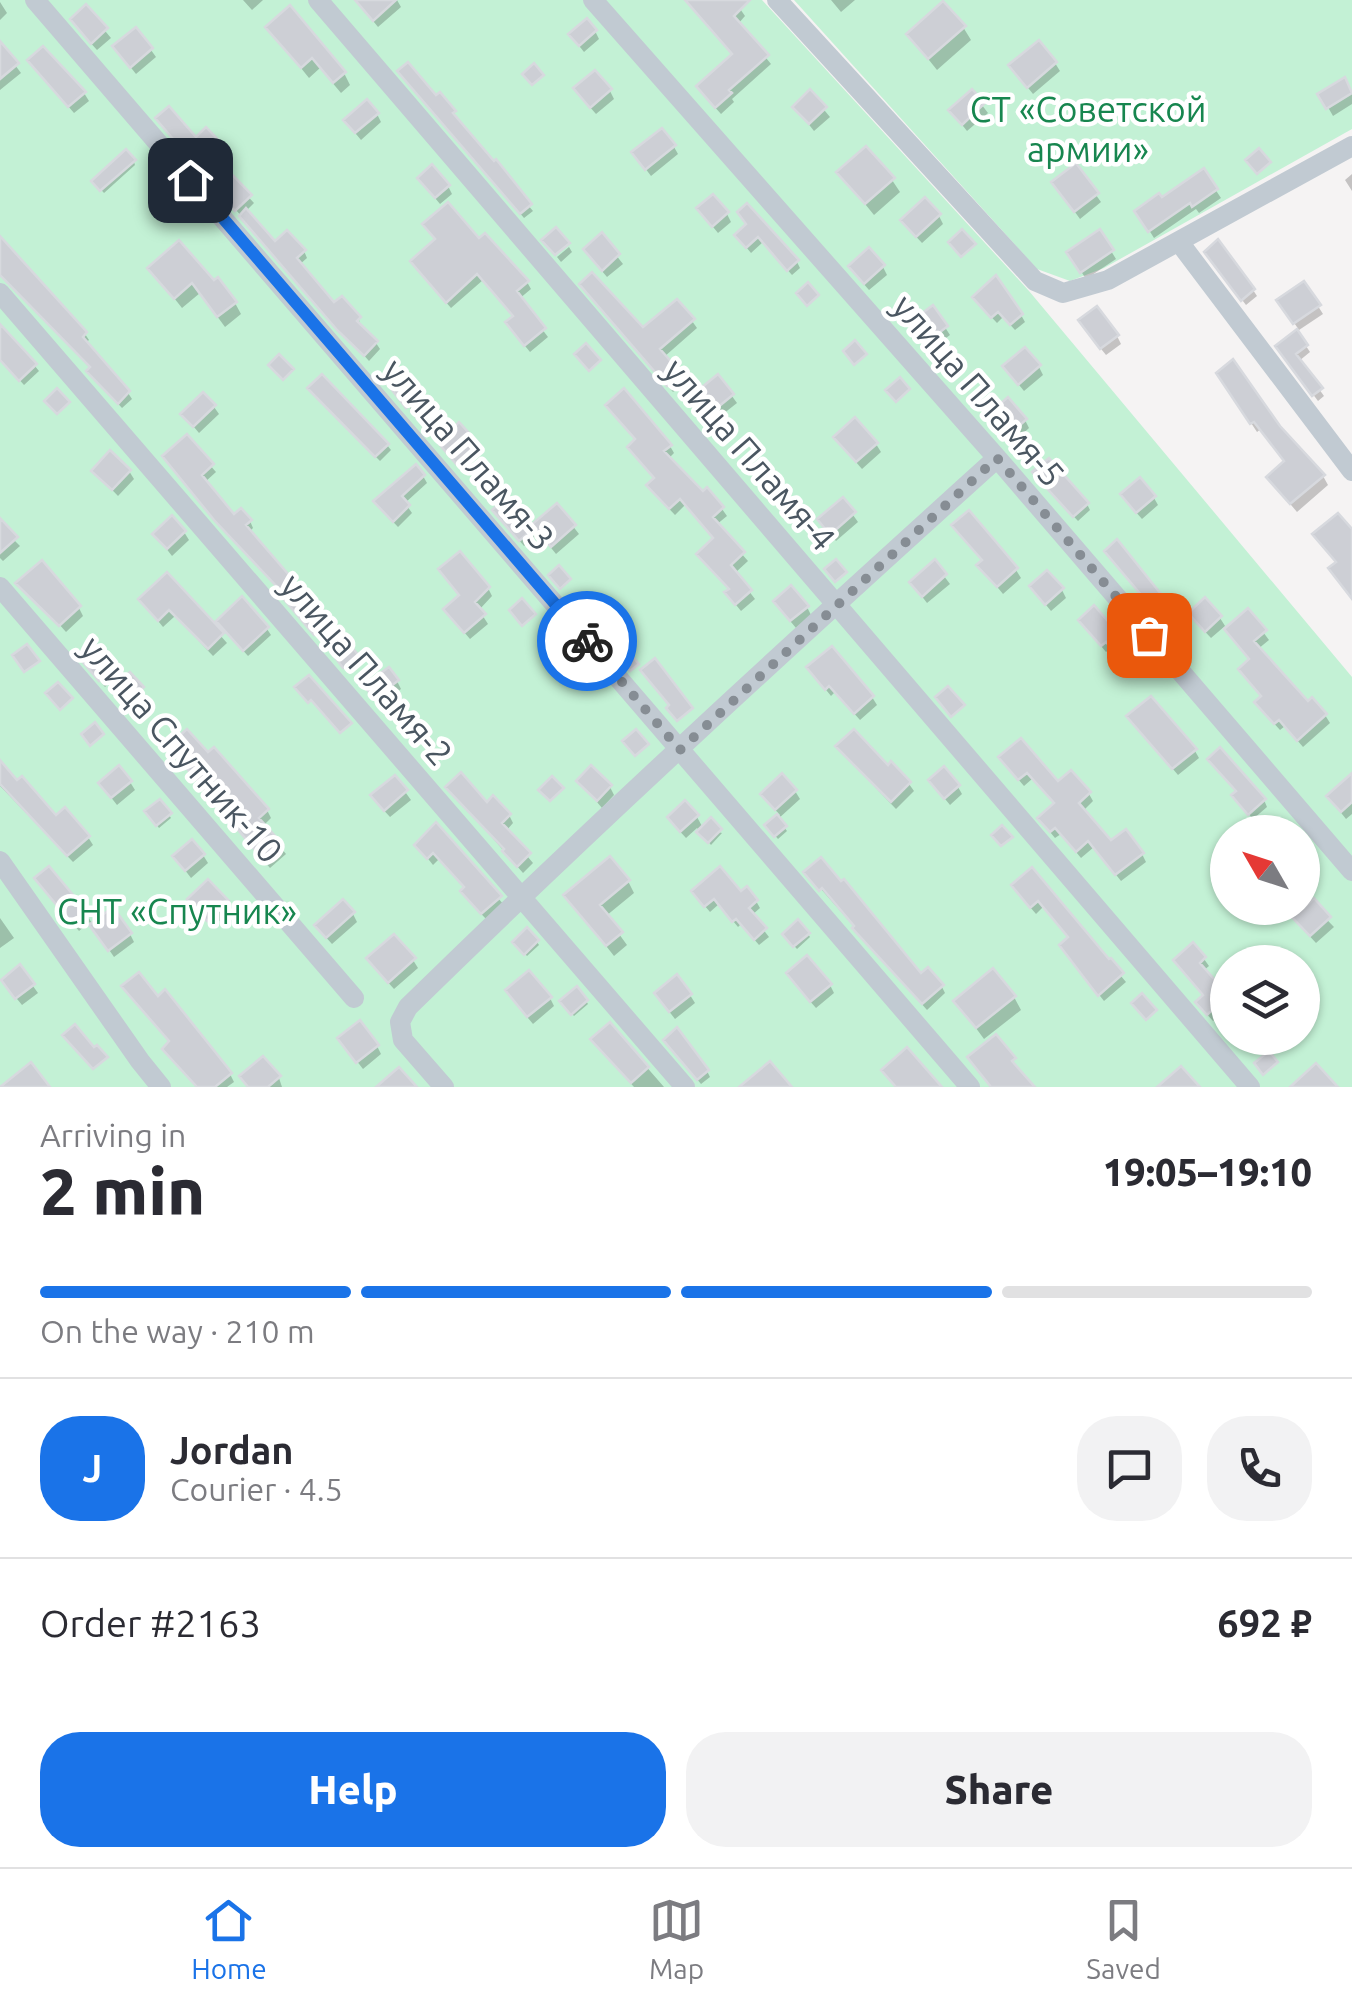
<!DOCTYPE html>
<meta charset="utf-8">
<style>
body{margin:0;font-family:Ubuntu,sans-serif;background:#f2f2f3;color:#2b2b33;height:100vh;display:flex;flex-direction:column;font-size:38px;white-space:nowrap}
*{box-sizing:border-box;margin:0}
p{font-size:32px;color:#7c7c81}
.icon{flex:none;width:55px;height:55px;fill:none;stroke:currentColor;stroke-width:2;stroke-linecap:round;stroke-linejoin:round}
.map{position:relative;height:1087px;overflow:hidden}
.sheet{display:flex;flex-direction:column;background:#fff;flex:1}
.sheet>*{flex:none}
.needle{width:65px;rotate:309deg}
.fabs{position:absolute;left:1210px;top:815px;display:grid;gap:20px}
.fabs a{display:grid;place-items:center;width:110px;height:110px;border-radius:50%;background:#fff;box-shadow:0 2px 8px #0004;font-size:50px}
.pin{position:absolute;display:grid;place-items:center;width:85px;height:85px;color:#fff;margin:-42px;border-radius:20px;box-shadow:0 5px 15px #0006}
.courier{position:absolute;display:grid;place-items:center;width:100px;height:100px;margin:-50px;border:8px solid #1a73e8;border-radius:50%;background:#fff;color:#222;box-shadow:0 2px 12px #0007}
.summary em{font-style:normal;font-weight:800}
.summary div{display:flex;flex-direction:column-reverse}
.summary{display:flex;align-items:center;justify-content:space-between;height:170px;padding:0 40px}
h1{font-size:65px;font-weight:800;line-height:75px}
.bar{display:grid;grid-template-columns:repeat(4,1fr);gap:15px 10px;align-content:center;height:120px;padding:0 40px}
.bar i{height:12px;border-radius:8px;background:#e1e1e2}
.bar .on{background:#1a73e8}
.bar p{grid-column:span 4}
.line{display:flex;align-items:center;gap:25px;padding:0 40px;border-top:2px solid #e1e1e2}
.line div{flex:1}
.round{display:grid;place-items:center;flex:none;width:105px;height:105px;border-radius:40px;background:#f2f2f3}
.cta{display:flex;gap:20px;margin-top:auto;padding:20px 40px}
.cta a{flex:1;height:115px;border-radius:40px;background:#1a73e8;color:#fff;font-size:40px;font-weight:800;line-height:115px;text-align:center}
.cta a+a{background:#f2f2f3;color:#2b2b33}
.tab-bar{display:flex;justify-content:space-around;align-items:center;height:140px;border-top:2px solid #e1e1e2;background:#fff;font-size:28px;color:#7c7c81}
.tab-bar a{display:grid;justify-items:center;gap:5px}
.tab-bar .on{color:#1a73e8}
.map>svg:first-child{display:block}
.green{fill:#c3f1d5;fill-rule:evenodd}
.shadow{fill:#0003}
.building{fill:#cdcfd5;stroke:#d7d9de;stroke-width:2.5}
.lines{fill:none;stroke-linecap:round;stroke-linejoin:round}
.street{stroke:#c1cad2;stroke-width:20}
.done{stroke:#868d94;stroke-width:10;stroke-dasharray:0 18}
.route{stroke:#1a73e8;stroke-width:12}
.labels{text-anchor:middle;dominant-baseline:central;stroke-width:9;stroke-linejoin:round;paint-order:stroke}
.park-label{font-size:35px;fill:#17864f;stroke:#fff}
.street-label{font-size:35px;fill:#4a5661;stroke:#fff}
</style>
<div class="map">
<svg width="1352" height="1087" viewBox="0 0 1352 1087">
<rect width="100%" height="100%" fill="#f5f3f3"/>
<path class="green" d="M0,0H762L1029,291L1352,677V1087H0ZM1228,832H1302V908H1228ZM1228,962H1302V1038H1228Z
M794,0H1352V129L1104,268L1070,281L1037,269Z"/>
<path class="shadow" d="M243,0H263L252,10Z
M356,0H397L401,7L378,27Z
M694,0H734L745,16L738,24L771,64L732,99L734,102L721,114L703,94L734,56Z
M831,0H855L841,12Z
M0,2L7,13L0,20Z
M86,8L111,38L97,50L77,28Z
M268,27L344,73L350,85L341,93L320,68L309,78Z
M963,27L971,40L937,70L909,35Z
M595,31L599,39L584,52L576,42Z
M0,45L21,73L0,90Z
M151,50L156,57L136,74L120,54Z
M1055,63L1060,71L1033,94L1016,73Z
M35,68L84,93L89,101L74,113Z
M404,77L436,99L440,96L454,112L455,120L533,211L524,218Z
M1344,81L1352,94V104L1333,116L1321,95Z
M610,91L614,99L596,114L581,97Z
M972,92L988,113L967,131L951,111Z
M810,93L830,117L814,131L795,107Z
M377,114L381,122L361,140L351,128Z
M162,126L223,148L227,155L218,164L254,203L245,212L275,245L304,251L307,258L299,265L334,306L359,319L360,327L376,343L380,349L369,361Z
M674,147L678,154L651,176L639,160Z
M134,162L135,165L104,193L96,184Z
M1075,166L1101,202L1080,219L1059,190Z
M1203,171L1221,198L1199,213L1196,209L1154,238L1137,211L1161,200Z
M839,172L892,180L900,192L874,215Z
M1352,174V191L1345,180Z
M425,186H448L452,194L440,204Z
M727,214L731,222L718,233L704,216Z
M939,216L943,224L922,243L908,228Z
M749,225L797,262L800,268L792,275L763,242L751,253L741,241Z
M1100,233L1116,259L1086,279L1069,253Z
M601,236L623,264L607,277L590,257Z
M0,239L85,334L89,340L85,343L128,393L132,399L122,408L93,377L92,369L0,267Z
M478,242L527,282L531,289L519,299L548,337L530,352L512,330L515,317L483,280L451,308L417,269Z
M179,244L235,303L241,314L225,327L200,293L182,308L151,269Z
M569,247L572,252L561,262L557,257Z
M1210,258L1253,290L1257,296L1246,305Z
M883,267L887,275L869,290L855,274Z
M1304,284L1323,314L1299,330L1284,308Z
M587,292L643,331L692,321L697,328L664,357L684,382L673,392Z
M979,304L1021,315L1025,322L1015,330L1003,317L997,323Z
M933,309L950,335L938,344L924,325Z
M0,324L39,371L24,385L0,358Z
M1085,329L1117,336L1121,344L1106,355Z
M1306,346L1310,352L1299,361L1324,396L1318,401L1282,353Z
M1039,367L1043,375L1024,391L1010,374Z
M395,370L420,407L450,434L476,445L480,451L461,469L385,378Z
M718,377L737,403L718,418L704,400Z
M1224,382L1323,476L1328,485L1297,512L1275,486L1286,463L1261,429L1257,432Z
M313,394L387,445L391,450L380,461Z
M214,407L219,414L199,433L183,414Z
M1000,419L1025,420L1029,428L1017,439Z
M186,438L216,472L205,482L234,517L250,521L253,528L249,532L319,615L330,621L334,628L319,640L281,591L221,526Z
M876,444L881,452L862,469L841,445Z
M670,446L674,453L668,459L702,494L707,490L722,509L727,516L716,525L748,561L735,573L755,599L741,611L732,600L730,591L699,554L715,540L685,505L675,515L654,493L649,486L656,480L634,455Z
M94,471H129L134,479L118,496Z
M423,476L427,483L405,503L412,513L398,527L380,508Z
M1038,478L1087,504L1090,510L1078,521Z
M1154,498L1158,505L1142,519L1127,502Z
M505,501L535,537L524,546L498,516Z
M843,501L858,522L836,541L825,528Z
M557,506L579,534L556,554L539,533Z
M0,526L20,546L3,561L0,558Z
M184,532L189,540L172,556L155,534Z
M1117,542L1169,608L1156,619L1147,607L1150,604Z
M934,563L950,584L927,603L917,590Z
M979,565L1016,570L1021,578L1003,594Z
M167,575L227,643L213,656L175,616L163,627L141,600Z
M27,588L79,608L83,616L66,632Z
M488,588L492,596L479,610L488,624L470,639L451,617Z
M1062,590L1066,598L1051,611L1037,594Z
M1205,601L1220,618L1227,629L1248,612L1269,640L1258,649L1308,705L1325,715L1330,723L1303,747L1285,726L1280,730L1262,710L1263,698L1251,660L1231,637L1225,626L1211,638L1195,621Z
M807,607L811,615L796,628L781,610Z
M618,619L622,627L605,641L587,621Z
M1085,627L1141,663L1145,670L1137,676L1112,647L1106,652Z
M223,628L267,629L271,635L248,656Z
M90,670L108,673L112,681L105,687Z
M130,675L147,697L130,712L118,698Z
M814,675L872,697L877,705L860,720L835,692L831,696Z
M397,681L401,689L380,705L372,694Z
M1129,717L1195,751L1199,758L1178,775Z
M843,754L888,768L909,784L914,791L896,809Z
M176,755L267,810L271,818L263,826L286,854L270,868Z
M0,764L56,818L88,837L93,845L73,862L0,786Z
M1006,765L1089,794L1093,801L1083,811L1111,844L1142,854L1146,862L1121,881L1094,847L1081,858L1061,834L1055,838L1045,826L1056,805L1032,779L1024,786Z
M395,778L411,800L390,817L378,804Z
M579,781L610,787L614,795L602,808Z
M130,782L135,790L117,805L106,791Z
M448,787L509,815L513,823L506,831L533,863L523,873Z
M958,787L962,794L950,805L936,788Z
M1352,790V814L1346,819L1334,804Z
M795,791L800,799L778,819L787,831L778,839L767,826L780,815L768,802Z
M1264,800L1267,807L1253,819L1238,802Z
M160,802L171,818L159,828L147,812Z
M697,817L703,828L722,833L711,845L697,828L686,838L674,825Z
M436,826L504,905L487,920L467,899L463,891L466,889L439,859L433,865L417,845Z
M203,855L208,863L191,878L175,857Z
M1032,870L1126,982L1104,1001L1066,953L1070,939L1043,907L1036,914L1018,893Z
M807,873L921,976L942,987L945,993L927,1010Z
M628,881L634,893L606,916L627,945L614,956L566,895Z
M40,884L87,915L93,925L130,934L134,942L114,957L90,922L79,931Z
M741,894L756,901L760,908L752,915L769,937L759,945L741,924L738,927L719,904L710,912L698,898Z
M1302,894L1334,927L1316,943L1290,915L1285,921L1272,908H1302Z
M190,900L227,902L231,910L213,927Z
M353,914L357,922L332,944L322,933Z
M0,918L14,938L0,948Z
M808,934L810,937L797,949L786,937Z
M537,942L539,945L527,956L517,945Z
M1204,959L1209,966L1203,971L1228,999V1009L1213,1021L1203,1010L1205,997L1181,968Z
M413,960L418,968L394,989L374,967Z
M20,968L38,993L22,1005L8,988Z
M793,982L830,985L834,993L816,1008Z
M690,995L695,1003L675,1019L661,1001Z
M1014,997L1021,1010L984,1039L956,1001Z
M550,998L554,1006L533,1024L512,999Z
M586,1001L588,1004L574,1016L564,1005Z
M610,1025L664,1087H634L597,1046Z
M171,1043L230,1074L234,1082L227,1087H197L169,1056Z
M345,1046H377L381,1054L363,1069Z
M669,1046L707,1071L710,1077L701,1084Z
M279,1078L282,1087H249Z"/>
<path class="building" d="M355,0H396L373,21Z
M685,0H750L734,16L769,55L729,90L732,93L715,108L696,86L732,54Z
M943,1L966,26L928,59L906,34Z
M86,4L108,28L91,44L70,19Z
M290,5L346,72L333,83L312,58L301,68L265,27Z
M587,18L597,30L579,46L568,34Z
M136,27L153,48L130,68L112,46Z
M1039,40L1057,62L1027,88L1008,65Z
M0,41L19,63L0,79Z
M43,46L86,92L68,107L27,60Z
M408,62L436,95L440,92L456,111L453,113L494,161L496,159L532,204L520,214L397,71Z
M534,63L544,75L532,85L522,74Z
M595,70L612,89L590,108L573,88Z
M1345,77L1352,93L1326,109L1317,94Z
M810,89L827,107L809,124L792,107Z
M972,89L985,103L962,125L948,110Z
M367,99L379,113L355,133L343,120Z
M169,106L196,137L206,127L225,147L215,157L252,195L235,211L155,118Z
M662,128L676,145L645,170L631,152Z
M866,146L895,178L865,204L836,172Z
M1259,148L1271,162L1257,174L1245,160Z
M126,149L136,160L100,191L91,181Z
M1076,163L1099,193L1074,212L1051,182Z
M432,164L450,185L435,198L417,178Z
M1204,168L1218,189L1192,207L1190,203L1148,232L1134,211L1159,193L1162,197Z
M167,182L180,198L165,210L152,195Z
M713,194L729,212L712,227L696,208Z
M925,197L941,214L916,237L900,220Z
M448,202L479,238L485,233L529,281L517,291L546,328L524,346L505,322L513,316L477,274L446,303L410,261L435,239L422,224Z
M747,203L799,260L787,271L758,237L746,248L734,235L746,224L737,212Z
M246,208L275,241L287,230L306,250L297,258L334,302L342,296L361,317L357,321L378,341L364,356L337,330L239,216Z
M556,227L570,243L555,255L541,240Z
M962,229L976,244L961,257L948,242Z
M1100,229L1114,250L1080,273L1066,252Z
M602,232L620,254L602,271L583,249Z
M0,236L87,332L83,337L130,391L118,404L86,371L90,367L0,275Z
M1218,239L1255,289L1241,301L1204,252Z
M179,240L214,280L218,277L237,302L217,317L192,283L174,299L147,268Z
M869,247L885,265L864,284L848,266Z
M592,272L643,327L677,299L695,319L660,349L681,373L667,386L579,284Z
M996,275L1023,314L1010,325L998,312L991,318L972,297Z
M1304,281L1321,305L1293,324L1276,300Z
M808,282L819,295L807,306L796,293Z
M933,305L948,326L932,338L917,317Z
M1097,306L1119,335L1100,349L1078,320Z
M0,324L37,364L19,381L0,360Z
M1297,329L1308,345L1296,354L1323,388L1312,396L1275,346Z
M855,340L867,354L854,365L843,351Z
M586,343L601,360L589,371L574,354Z
M1025,347L1041,365L1018,385L1002,366Z
M279,354L294,369L283,380L268,365Z
M1233,359L1280,426L1325,475L1290,504L1266,477L1284,461L1254,422L1250,424L1216,373Z
M396,366L418,400L406,408L382,377Z
M322,374L389,444L375,457L307,388Z
M718,374L734,394L712,412L696,392Z
M900,377L910,389L896,402L885,390Z
M57,388L70,402L57,414L44,401Z
M624,388L672,445L664,451L703,491L707,487L724,507L713,517L745,552L731,565L752,590L735,605L724,592L729,589L696,554L713,538L680,499L669,509L646,485L654,478L627,447L635,439L605,405Z
M203,392L216,405L193,427L180,414Z
M1008,397L1027,419L1011,433L992,411Z
M424,400L450,431L459,422L478,443L456,464L411,411Z
M855,417L878,443L856,462L833,437Z
M187,434L214,464L202,475L234,514L241,508L252,520L246,525L320,611L322,609L332,620L314,635L277,591L279,589L214,520L162,456Z
M110,450L131,470L112,490L91,471Z
M1049,458L1089,503L1073,517L1032,472Z
M416,464L425,475L402,496L410,505L393,522L373,501Z
M1140,477L1156,496L1136,513L1120,494Z
M843,497L856,512L830,535L817,519Z
M505,498L533,529L519,541L492,510Z
M557,503L576,525L551,547L531,525Z
M969,510L1018,568L997,587L976,565L982,560L951,525Z
M1338,513L1352,529V599L1328,568L1336,562L1312,534Z
M172,515L186,531L167,549L152,534Z
M0,518L18,537L0,553Z
M1117,539L1169,604L1153,617L1144,606L1148,603L1104,551Z
M460,551L490,587L475,602L486,614L464,633L443,609L459,595L438,569Z
M836,559L847,572L835,582L824,569Z
M935,559L947,574L922,597L909,582Z
M42,560L81,606L59,626L15,583Z
M559,565L571,579L560,589L548,575Z
M1047,570L1064,588L1045,605L1029,586Z
M167,572L224,633L208,649L169,610L158,621L138,599Z
M791,585L809,606L790,621L773,601Z
M600,595L620,617L599,635L580,612Z
M242,596L269,627L243,651L216,621Z
M1205,597L1222,616L1205,632L1188,613Z
M522,598L536,614L522,626L509,610Z
M1094,605L1143,662L1131,671L1106,642L1101,646L1078,620Z
M1248,608L1267,630L1254,641L1308,701L1312,697L1327,714L1297,741L1279,720L1274,724L1254,702L1261,696L1238,669L1249,659L1224,629Z
M27,644L40,661L24,672L12,655Z
M349,644L361,658L349,668H343L334,656Z
M832,646L874,696L854,714L829,686L825,690L806,667Z
M627,650L639,664L630,671L618,657Z
M92,652L110,672L99,681L82,661Z
M655,658L693,708L677,721L666,708L669,705L640,670Z
M389,667L399,680L374,699L364,685Z
M130,672L144,687L124,705L110,690Z
M309,675L352,723L340,733L311,700L308,703L294,687Z
M58,682L73,698L60,710L45,693Z
M948,686L965,705L951,717L935,697Z
M1151,696L1197,749L1172,769L1126,716Z
M95,722L104,734L90,746L81,734Z
M187,729L208,752L214,747L269,809L259,818L283,845L265,862L168,746Z
M636,729L649,744L635,756L622,741Z
M854,729L888,765L891,761L911,782L891,802L835,746Z
M1021,738L1058,781L1071,770L1091,792L1079,803L1111,840L1126,829L1144,853L1115,875L1088,841L1076,852L1055,828L1050,832L1037,818L1054,803L1027,773L1018,780L998,757Z
M1220,747L1266,799L1248,815L1231,795L1236,791L1207,759Z
M0,760L17,780L22,776L56,815L65,807L90,836L67,856L0,784Z
M119,765L132,781L111,798L98,783Z
M591,765L612,785L597,801L576,781Z
M944,766L960,785L944,799L928,780Z
M461,772L487,802L493,795L511,814L502,823L531,853L517,867L502,851L504,849L445,787Z
M782,773L797,790L775,810L760,794Z
M1352,773V802L1341,812L1326,796Z
M395,775L408,790L384,811L370,795Z
M552,776L564,788L550,801L538,790Z
M160,799L172,813L156,826L144,811Z
M685,800L699,815L680,832L667,817Z
M777,814L787,826L774,837L764,825Z
M711,817L722,829L708,843L696,832Z
M436,822L502,896L481,914L460,891L464,887L433,853L427,859L414,845Z
M1002,825L1013,837L1001,846L991,835Z
M192,839L205,854L185,871L172,856Z
M610,856L630,880L600,905L623,932L606,946L563,895Z
M821,857L841,881L844,879L921,973L928,967L944,985L922,1004L852,928L854,926L822,888L819,891L803,872Z
M49,866L89,914L74,926L34,878Z
M720,866L741,891L747,886L758,900L749,908L767,928L754,940L736,919L732,922L714,899L704,907L691,891Z
M1032,867L1109,959L1111,958L1124,973L1098,996L1059,945L1068,937L1038,901L1030,908L1011,885Z
M208,879L229,901L207,921L187,899Z
M1314,898L1331,917L1310,936L1283,908H1304Z
M343,899L355,912L326,938L314,925Z
M113,907L132,933L108,951L89,925Z
M798,919L810,933L793,947L782,934Z
M527,927L539,940L524,955L512,942Z
M394,934L416,958L388,983L366,958Z
M1193,942L1206,957L1200,963L1228,995L1207,1015L1195,1002L1203,995L1173,960Z
M807,955L832,984L810,1002L786,973Z
M20,964L35,984L15,999L1,980Z
M993,968L1016,996L976,1028L953,1001Z
M529,970L552,997L527,1017L505,990Z
M139,972L158,996L165,989L232,1073L215,1087H197L162,1049L169,1041L121,986Z
M677,974L692,994L669,1012L654,993Z
M577,986L588,1000L571,1015L559,1001Z
M1142,993L1157,1010L1146,1020L1131,1003Z
M360,1020L379,1045L356,1063L337,1038Z
M610,1022L649,1067L631,1083L590,1039Z
M75,1024L94,1047L97,1045L108,1057L93,1069L62,1035Z
M677,1027L709,1070L697,1080L663,1040Z
M996,1034L1016,1058L1012,1061L1035,1087H991L967,1057Z
M907,1047L942,1087H896L881,1070Z
M1269,1051L1278,1062L1263,1075L1254,1063Z
M263,1056L281,1076L268,1087H248L239,1076Z
M770,1061L792,1087H739Z
M31,1062L50,1087H0Z
M1316,1063L1338,1087H1290Z
M1181,1066L1200,1087H1157Z
M399,1067L417,1087H376L392,1073Z"/>
<g class="lines">
<path class="street" d="M35,0L970,1087
M318,0L1250,1087
M593,0L997,458L1352,871
M777,0L1035,281L1063,293L1108,280L1352,146
M1179,242L1352,471
M0,293L685,1087
M0,587L354,998
M0,861L140,1061L161,1087
M444,1087L403,1040L400,1022L408,1007C600,819 798,638 997,458"/>
</g>
<g class="lines">
<path class="done" d="M587,641L680,750L997,458L1149,635"/>
<path class="route" d="M190,180L587,641"/>
</g>
<g class="labels">
<g class="park-label">
<text x="1088" y="109">СТ «Советской<tspan x="1088" dy="40">армии»</tspan></text>
<text x="177" y="911">СНТ «Спутник»</text>
</g>
<g class="street-label">
<text transform="translate(979 390) rotate(49)">улица Пламя-5</text>
<text transform="translate(469 454) rotate(49)">улица Пламя-3</text>
<text transform="translate(750 454) rotate(49)">улица Пламя-4</text>
<text transform="translate(367 669) rotate(49)">улица Пламя-2</text>
<text transform="translate(182 749) rotate(49)">улица Спутник-10</text>
</g>
</g>
</svg>
<div class="fabs">
<a><svg class="needle" viewBox="-14 -14 28 28"><path d="M0-13l5 13h-10z" fill="#e53935"/><path d="M0 13l5-13h-10z" fill="#7c7c81"/></svg></a>
<a><svg class="icon" aria-label="layers" viewBox="0 0 24 24"><path d="M12 4l9 5-9 5-9-5zM3 14l9 5 9-5"/></svg></a>
</div>
<div class="pin" style="left:1149px;top:635px;background:#ea580c"><svg class="icon" aria-label="bag" viewBox="0 0 24 24"><path d="M5 8h14l-1 12H6zM9 8a3 3 0 0 1 6 0"/></svg></div>
<div class="pin" style="left:190px;top:180px;background:#1f2937"><svg class="icon" aria-label="home" viewBox="0 0 24 24"><path d="M3 11l9-7 9 7M6 9v11h12V9"/></svg></div>
<div class="courier" style="left:587px;top:641px"><svg class="icon" aria-label="bike" viewBox="0 0 24 24"><circle cx="6" cy="16" r="4"/><circle cx="18" cy="16" r="4"/><path d="M6 16l4-8h5l3 8M10 8l3 8H6M13 5h3"/></svg></div>
</div>
<section class="sheet">
<div class="summary"><div><h1>2 min</h1><p>Arriving in</p></div><em>19:05–19:10</em></div>
<div class="bar"><i class="on"></i><i class="on"></i><i class="on"></i><i></i><p>On the way · 210 m</p></div>
<div class="line" style="height:180px"><b class="round" style="background:#1a73e8;color:#fff">J</b><div><b>Jordan</b><p>Courier · 4.5</p></div><a class="round"><svg class="icon" aria-label="chat" viewBox="0 0 24 24"><path d="M4 5h16v11H9l-5 4z"/></svg></a><a class="round"><svg class="icon" aria-label="phone" viewBox="0 0 24 24"><path d="M5 4h4l2 5-3 2q2 4 5 5l2-3 5 2v4C11 20 4 13 5 4z"/></svg></a></div>
<div class="line" style="height:130px"><div>Order #2163</div><b>692 ₽</b></div>
<div class="cta"><a>Help</a><a>Share</a></div>
</section>
<nav class="tab-bar">
<a class="on"><svg class="icon" aria-label="home" viewBox="0 0 24 24"><path d="M3 11l9-7 9 7M6 9v11h12V9"/></svg>Home</a>
<a><svg class="icon" aria-label="map" viewBox="0 0 24 24"><path d="M3 6l6-2 6 2 6-2v14l-6 2-6-2-6 2zM9 4v14M15 6v14"/></svg>Map</a>
<a><svg class="icon" aria-label="saved" viewBox="0 0 24 24"><path d="M7 4h10v16l-5-4-5 4z"/></svg>Saved</a>
</nav>
